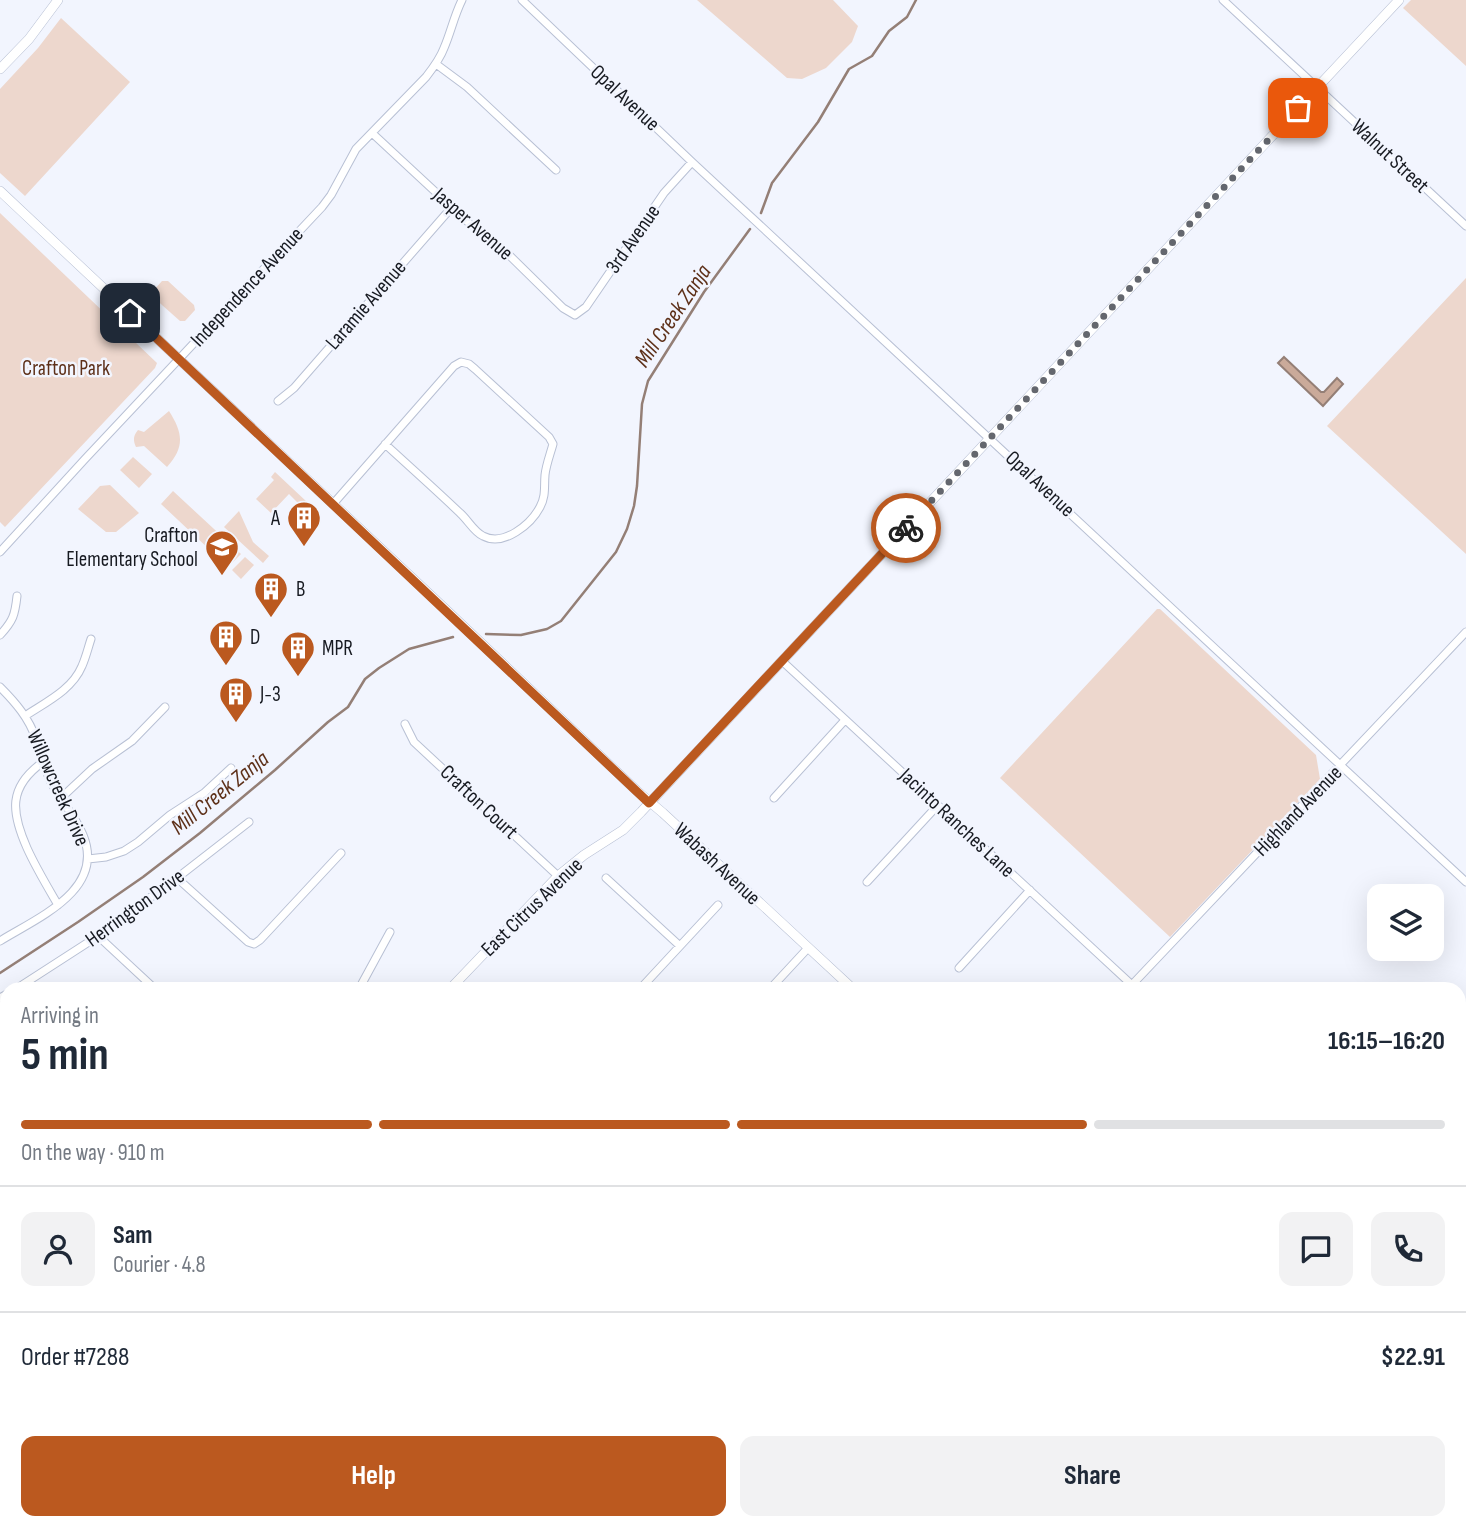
<!DOCTYPE html>
<meta charset="utf-8">
<style>
body{margin:0;font-family:"Sofia Sans Condensed",sans-serif;background:#f2f2f3;color:#1f2937;height:100vh;display:flex;flex-direction:column;font-size:26px;white-space:nowrap}
*{box-sizing:border-box;margin:0}
p{font-size:23px;color:#747a83}
.icon{flex:none;width:38px;height:38px;fill:none;stroke:currentColor;stroke-width:2;stroke-linecap:round;stroke-linejoin:round}
.map{position:relative;flex:1;overflow:hidden}
.drawer{position:absolute;left:0px;top:982px;width:1466px;height:548px;display:flex;flex-direction:column;background:#fff;border-radius:21px 21px 0 0;box-shadow:0 7px 28px #0002}
.drawer>*{flex:none}
.buttons{position:absolute;left:1367px;top:884px;display:grid;gap:14px}
.buttons a{display:grid;place-items:center;width:77px;height:77px;border-radius:14px;background:#fff;box-shadow:0 7px 28px #0002;font-size:35px}
.pin{position:absolute;display:grid;place-items:center;width:60px;height:60px;color:#fff;margin:-30px;border-radius:14px;box-shadow:0 4px 10px #0006}
.courier{position:absolute;display:grid;place-items:center;width:70px;height:70px;margin:-35px;border:5px solid #bb591f;border-radius:50%;background:#fff;color:#222;box-shadow:0 2px 9px #0007}
.overview em{font-style:normal;font-weight:700}
.overview div{display:flex;flex-direction:column-reverse}
.overview{display:flex;align-items:center;justify-content:space-between;height:119px;padding:0 21px}
h1{font-size:46px;font-weight:700;line-height:52px}
.bar{display:grid;grid-template-columns:repeat(4,1fr);gap:10px 7px;align-content:center;height:84px;padding:0 21px}
.bar i{height:9px;border-radius:5px;background:#e0e1e3}
.bar .current{background:#bb591f}
.bar p{grid-column:span 4}
.line{display:flex;align-items:center;gap:18px;padding:0 21px;border-top:2px solid #e0e1e3}
.line div{flex:1}
.round{display:grid;place-items:center;flex:none;width:74px;height:74px;border-radius:14px;background:#f2f2f3}
.button{display:flex;gap:14px;margin-top:auto;padding:14px 21px}
.button a{flex:1;height:80px;border-radius:14px;background:#bb591f;color:#fff;font-size:28px;font-weight:700;line-height:80px;text-align:center}
.button a+a{background:#f2f2f3;color:#1f2937}
.map>svg:first-child{display:block}
.green{fill:#edd7cd}
.water{fill:#caaa9a;stroke:#947f76;stroke-width:2}
.lines{fill:none;stroke-linecap:round;stroke-linejoin:round}
.stream{stroke:#947f76;stroke-width:2.5}
.minor-casing{stroke:#b8c0d4;stroke-width:9}
.tertiary-casing{stroke:#b8c0d4;stroke-width:10}
.secondary-casing{stroke:#b8c0d4;stroke-width:12}
.minor{stroke:#fff;stroke-width:7}
.tertiary{stroke:#fff;stroke-width:9}
.secondary{stroke:#fff;stroke-width:10}
.done{stroke:#64676e;stroke-width:7;stroke-dasharray:0 12.6}
.route{stroke:#bb591f;stroke-width:9}
.labels{text-anchor:middle;dominant-baseline:central;stroke-width:5;stroke-linejoin:round;paint-order:stroke}
.street-label{font-size:21px;fill:#171a21;stroke:#f2f5fe}
.park-label{font-size:21px;fill:#5d3019;stroke:#f2f5fe}
.poi-label{font-size:21px;fill:#171a21;stroke:#f2f5fe;text-anchor:start}
.water-label{font-size:23px;font-style:italic;fill:#5e311a;stroke:#f2f5fe}
</style>
<div class="map">
<svg width="1466" height="1529" viewBox="0 0 1466 1529">
<rect width="100%" height="100%" fill="#f2f5fe"/>
<path class="green" d="M697,0H833L858,26L852,42L826,68L802,79L787,78Z
M1411,0H1466V66L1403,8Z
M61,18L130,82L25,196L0,173V89L38,48Z
M0,213L157,363L155,368L5,527L0,522Z
M1466,278V554L1327,426Z
M162,281H168L194,305L195,310L185,321H180L153,297V291Z
M169,411C183,433 185,447 167,467L144,446L136,447C133,440 133,436 138,430L144,432Z
M133,457L152,474L139,488L120,470Z
M275,472L307,502L302,507L289,494L271,513L256,499L274,480L271,477Z
M110,485L139,513L116,532H106L78,509L100,486Z
M173,491L241,554L228,567L161,504Z
M239,511L253,542L269,556L263,563L224,527Z
M245,557L254,565L241,579L232,570Z
M1157,609H1160L1316,755L1320,779L1170,937L1000,778Z"/>
<path class="water" d="M1284,357L1321,392H1324L1337,378L1343,384L1323,406L1278,363Z"/>
<g class="lines">
<path class="stream" d="M761,213L772,183L818,122L849,69L872,56L889,31L907,17L916,0
M486,634L521,635L547,629L561,621L616,552L627,529L634,506L637,486L642,404L648,381L704,292L750,229
M0,973L78,922L143,877L200,833L275,770L328,722L348,707L365,679L379,668L409,649L453,637"/>
<g class="minor-casing">
<path id="minor" d="M522,0L692,162L1466,882
M1223,0L1466,226
M436,64L467,87L556,170
M372,133L470,224L491,239L507,253L563,308L575,315L586,307L664,193L692,162
M278,401L294,388L452,207
M333,504L454,366L461,362L469,364L475,369L549,437L553,444C550,455 546,465 545,475C544,487 546,496 540,507C531,524 504,547 483,536C474,532 468,520 460,513C436,490 410,467 385,444
M0,552L85,459L322,207L331,195L356,149L426,77C433,68 440,59 444,48C451,32 454,16 462,0
M0,635C13,621 15,615 17,596
M782,661L1132,985
M0,687C15,702 29,718 36,739C41,753 44,767 50,780C59,799 75,815 83,835C106,890 37,918 0,941
M25,716C46,702 72,690 82,666C86,657 88,648 91,639
M405,724L414,742L558,876
M43,762C8,787 11,812 27,848C36,868 47,886 58,905
M61,798L92,769L132,741L165,707
M774,798L845,720
M88,859L106,857L124,851L138,842L170,815L204,793L231,768
M177,878L248,942L254,944L260,940L341,853
M606,878L680,946
M867,882L938,805
M98,936L155,989
M959,968L1030,890
M16,989L98,936L177,878L249,822
M359,989L390,932
M640,989L718,905
M770,989L808,948
M1128,989L1466,632
M0,998L7,994
M0,1106L7,1113
M0,1236L7,1242
M0,1364L7,1370
M375,1522L382,1529
M507,1522L514,1529
M734,1522L741,1529
M830,1522L837,1529
M1015,1522L1022,1529
M1448,1522L1455,1529
M263,1529L265,1522
M860,1529L866,1522
M1000,1529L1006,1522"/>
</g>
<g class="tertiary-casing">
<path id="tertiary" d="M0,69L29,39L58,0
M0,191L442,606L637,791L663,813L853,989
M450,989L558,876L584,855L623,830L641,812L1399,0
M0,1473L7,1466
M0,1498L7,1504
M27,1522L34,1529
M600,1529L606,1522"/>
</g>
<g class="secondary-casing">
<path id="secondary" d="M1460,1308L1466,1301
M1251,1529L1257,1522"/>
</g>
<use href="#minor" class="minor"/>
<use href="#tertiary" class="tertiary"/>
<use href="#secondary" class="secondary"/>
</g>
<g class="lines">
<path class="done" d="M906,528L1298,108"/>
<path class="route" d="M130,313L649,803L906,528"/>
</g>
<defs>
<g id="building-pin" transform="scale(1.75)"><path d="M0 17L-7.5 6A9.5 9.5 0 1 1 7.5 6Z" fill="#bb591f" stroke="#f2f5fe"/><path d="M-4-6H4V6H1V3H-1V6H-4ZM-2.5-4.3h1.7v1.8h-1.7ZM.8-4.3h1.7v1.8H.8ZM-2.5-1h1.7V.8h-1.7ZM.8-1h1.7V.8H.8Z" fill="#fff"/></g>
<g id="school-pin" transform="scale(1.75)"><path d="M0 17L-7.5 6A9.5 9.5 0 1 1 7.5 6Z" fill="#bb591f" stroke="#f2f5fe"/><path d="M0-5L7-2L0 1L-7-2ZM-4 1L0 2.5L4 1V4Q0 6-4 4Z" fill="#fff"/></g>
</defs>
<g fill-rule="evenodd">
<use href="#building-pin" x="304" y="518"/>
<use href="#school-pin" x="222" y="547"/>
<use href="#building-pin" x="271" y="589"/>
<use href="#building-pin" x="226" y="637"/>
<use href="#building-pin" x="298" y="648"/>
<use href="#building-pin" x="236" y="694"/>
</g>
<g class="labels">
<g class="street-label">
<text transform="translate(625 98) rotate(43)">Opal Avenue</text>
<text transform="translate(1390 156) rotate(43)">Walnut Street</text>
<text transform="translate(473 224) rotate(41)">Jasper Avenue</text>
<text transform="translate(633 239) rotate(-55)">3rd Avenue</text>
<text transform="translate(247 287) rotate(-47)">Independence Avenue</text>
<text transform="translate(366 305) rotate(-49)">Laramie Avenue</text>
<text transform="translate(1040 484) rotate(43)">Opal Avenue</text>
<text transform="translate(58 788) rotate(66)">Willowcreek Drive</text>
<text transform="translate(479 802) rotate(43)">Crafton Court</text>
<text transform="translate(1298 811) rotate(-46)">Highland Avenue</text>
<text transform="translate(957 823) rotate(43)">Jacinto Ranches Lane</text>
<text transform="translate(717 864) rotate(43)">Wabash Avenue</text>
<text transform="translate(532 907) rotate(-44)">East Citrus Avenue</text>
<text transform="translate(135 908) rotate(-36)">Herrington Drive</text>
</g>
<g class="park-label">
<text x="66" y="368">Crafton Park</text>
</g>
<g class="poi-label">
<text x="280" y="518" text-anchor="end">A</text>
<text x="198" y="535" text-anchor="end">Crafton<tspan x="198" dy="24">Elementary School</tspan></text>
<text x="296" y="589">B</text>
<text x="250" y="637">D</text>
<text x="322" y="648">MPR</text>
<text x="260" y="694">J-3</text>
</g>
<g class="water-label">
<text transform="translate(673 316) rotate(-56)">Mill Creek Zanja</text>
<text transform="translate(220 793) rotate(-39)">Mill Creek Zanja</text>
</g>
</g>
</svg>
<div class="buttons">
<a><svg class="icon" aria-label="layers" viewBox="0 0 24 24"><path d="M12 4l9 5-9 5-9-5zM3 14l9 5 9-5"/></svg></a>
</div>
<div class="pin" style="left:1298px;top:108px;background:#ea580c"><svg class="icon" aria-label="bag" viewBox="0 0 24 24"><path d="M5 8h14l-1 12H6zM9 8a3 3 0 0 1 6 0"/></svg></div>
<div class="pin" style="left:130px;top:313px;background:#1f2937"><svg class="icon" aria-label="home" viewBox="0 0 24 24"><path d="M3 11l9-7 9 7M6 9v11h12V9"/></svg></div>
<div class="courier" style="left:906px;top:528px"><svg class="icon" aria-label="bike" viewBox="0 0 24 24"><circle cx="6" cy="16" r="4"/><circle cx="18" cy="16" r="4"/><path d="M6 16l4-8h5l3 8M10 8l3 8H6M13 5h3"/></svg></div>
<section class="drawer">
<div class="overview"><div><h1>5 min</h1><p>Arriving in</p></div><em>16:15–16:20</em></div>
<div class="bar"><i class="current"></i><i class="current"></i><i class="current"></i><i></i><p>On the way · 910 m</p></div>
<div class="line" style="height:126px"><a class="round"><svg class="icon" aria-label="person" viewBox="0 0 24 24"><circle cx="12" cy="8" r="4"/><path d="M4 21q1-7 8-7t8 7"/></svg></a><div><b>Sam</b><p>Courier · 4.8</p></div><a class="round"><svg class="icon" aria-label="chat" viewBox="0 0 24 24"><path d="M4 5h16v11H9l-5 4z"/></svg></a><a class="round"><svg class="icon" aria-label="phone" viewBox="0 0 24 24"><path d="M5 4h4l2 5-3 2q2 4 5 5l2-3 5 2v4C11 20 4 13 5 4z"/></svg></a></div>
<div class="line" style="height:91px"><div>Order #7288</div><b>$22.91</b></div>
<div class="button"><a>Help</a><a>Share</a></div>
</section>
</div>
